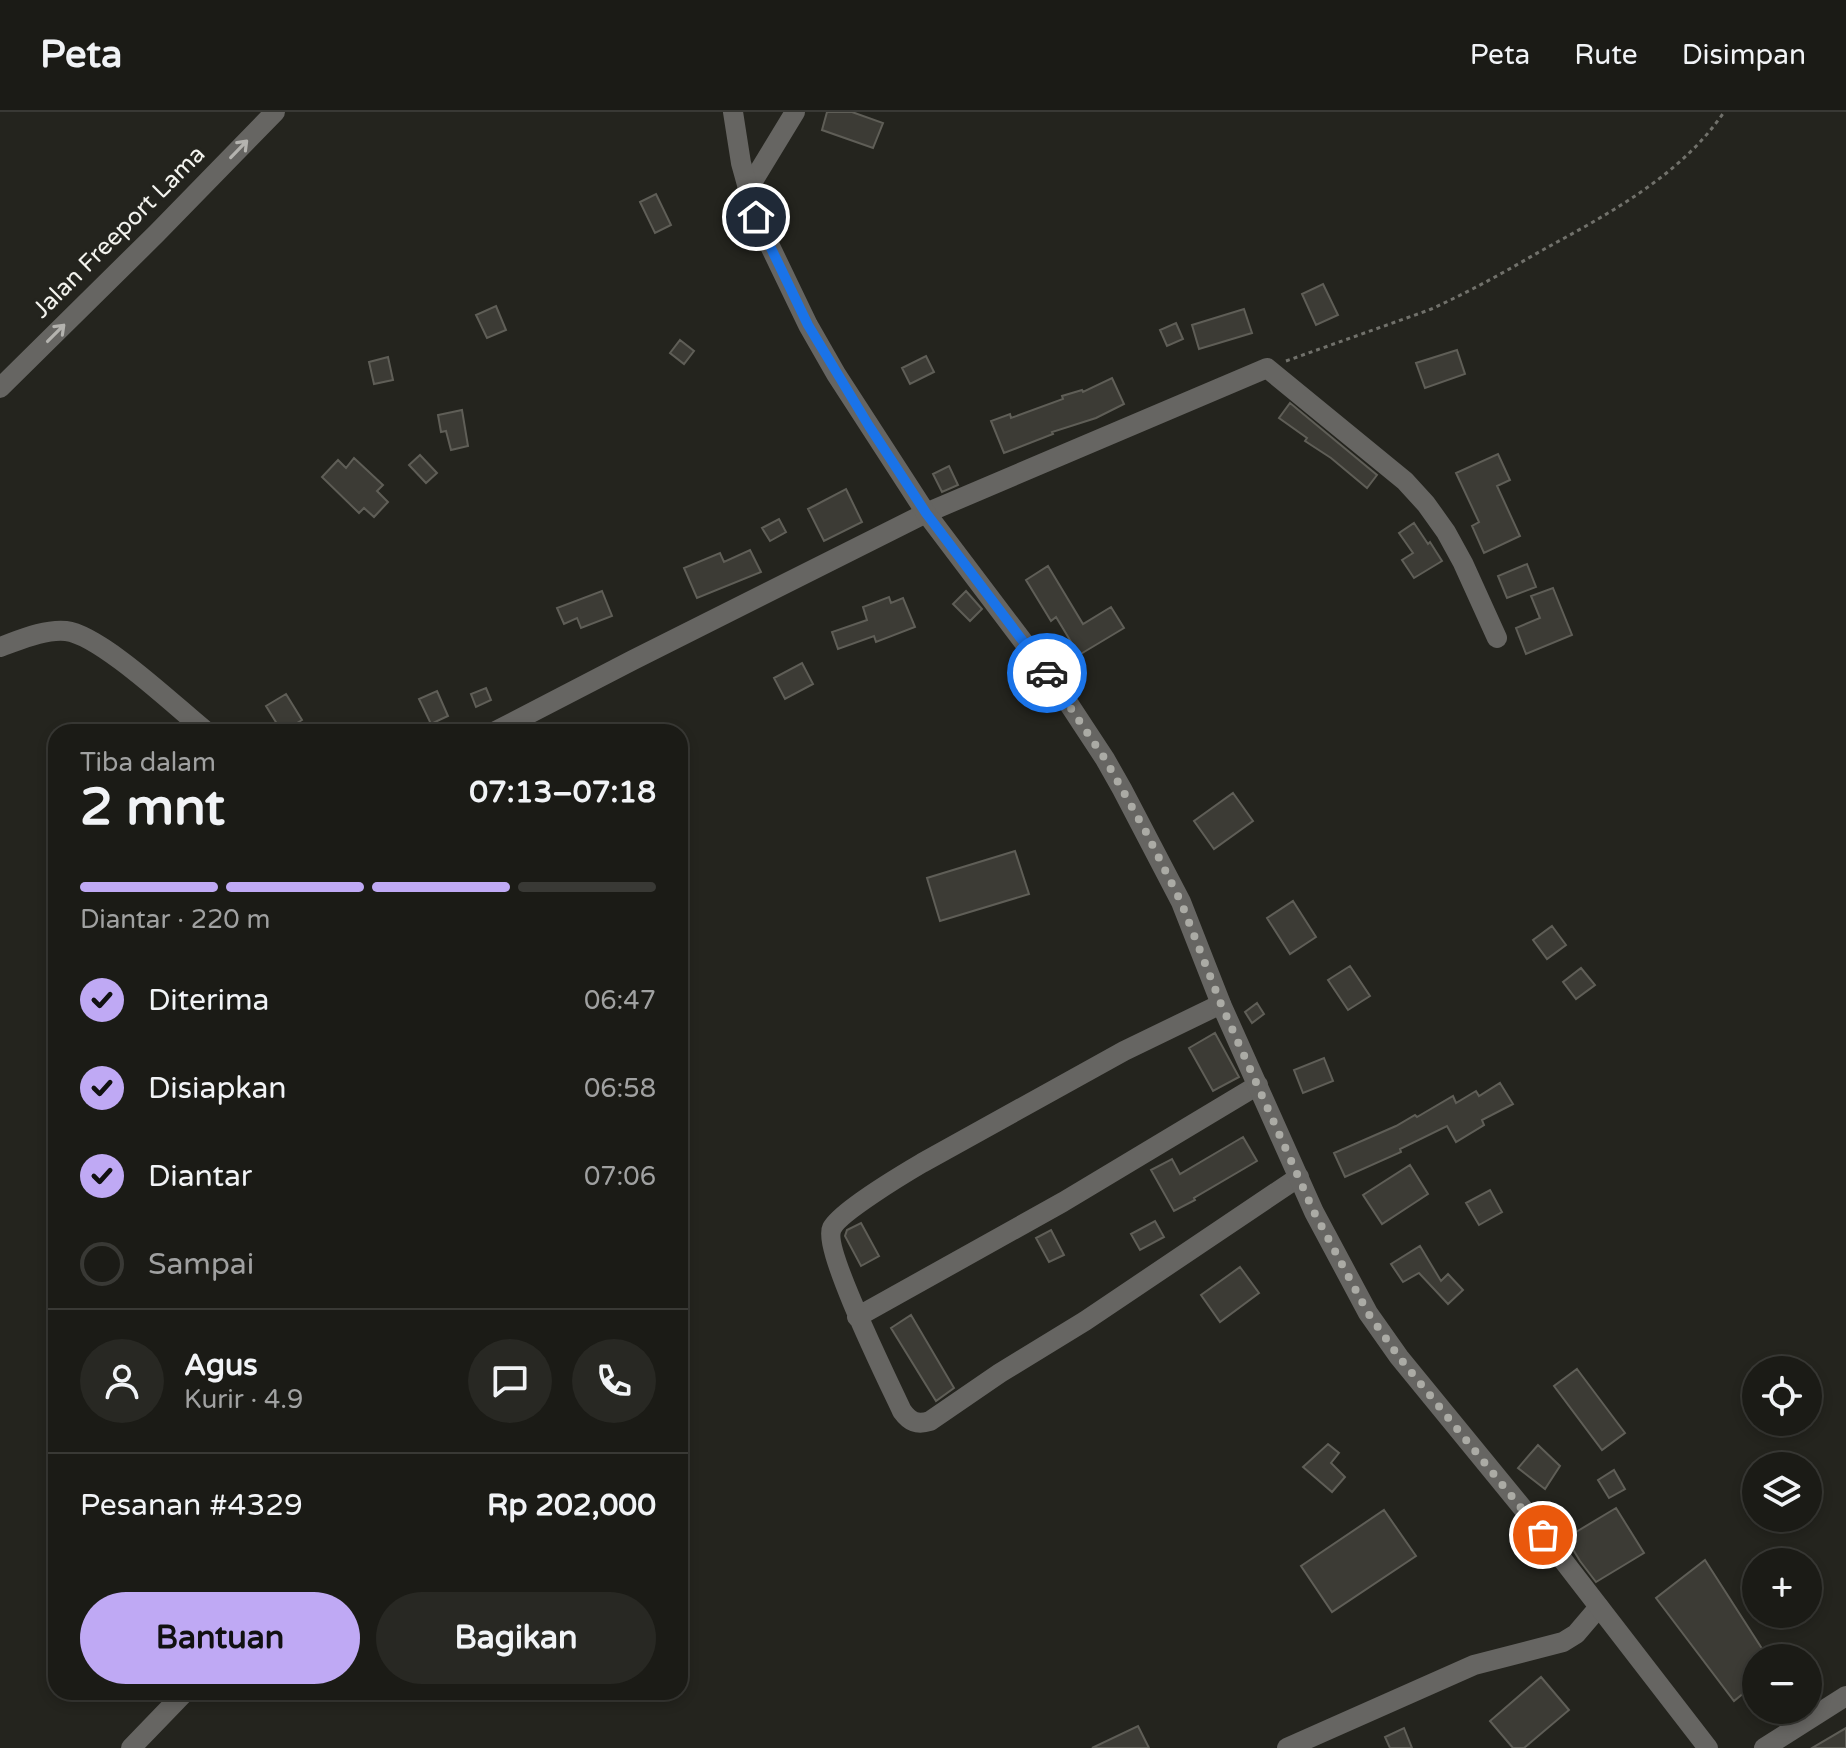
<!DOCTYPE html>
<html lang="id">
<meta charset="utf-8">
<style>
body{margin:0;font-family:"Varela Round",sans-serif;background:#282823;color:#f1f3f6;height:100vh;display:flex;flex-direction:column;font-size:30px;white-space:nowrap}
*{box-sizing:border-box;margin:0}
p{font-size:26px;color:#a0a1a1}
.icon{flex:none;width:44px;height:44px;fill:none;stroke:currentColor;stroke-width:2;stroke-linecap:round;stroke-linejoin:round}
.map{position:relative;flex:1;overflow:hidden}
.details{position:absolute;left:48px;top:612px;width:640px;height:976px;display:flex;flex-direction:column;background:#1b1b16;border-radius:24px;box-shadow:0 4px 12px #0003,0 0 0 2px #393935}
.details>*{flex:none}
.fabs{position:absolute;left:1742px;top:1244px;display:grid;gap:16px}
.fabs a{display:grid;place-items:center;width:80px;height:80px;border-radius:50%;background:#1b1b16;box-shadow:0 4px 12px #0003,0 0 0 2px #393935;font-size:40px}
.pin{position:absolute;display:grid;place-items:center;width:68px;height:68px;color:#fff;margin:-34px;border:4px solid #fff;border-radius:50%;box-shadow:0 2px 8px #0007}
.courier{position:absolute;display:grid;place-items:center;width:80px;height:80px;margin:-40px;border:6px solid #1a73e8;border-radius:50%;background:#fff;color:#222;box-shadow:0 2px 10px #0007}
.headline em{font-style:normal;font-weight:700}
.headline div{display:flex;flex-direction:column-reverse}
.headline{display:flex;align-items:center;justify-content:space-between;height:136px;padding:0 32px}
h1{font-size:52px;font-weight:700;line-height:60px}
.bar{display:grid;grid-template-columns:repeat(4,1fr);gap:12px 8px;align-content:center;height:96px;padding:0 32px}
.bar i{height:10px;border-radius:6px;background:#393935}
.bar .on{background:#bfa9f4}
.bar p{grid-column:span 4}
.line{display:flex;align-items:center;gap:20px;padding:0 32px;border-top:2px solid #393935}
.line div{flex:1}
.round{display:grid;place-items:center;flex:none;width:84px;height:84px;border-radius:42px;background:#282823}
ol{padding:0 32px;list-style:none}
li{display:flex;align-items:center;gap:24px;height:88px}
li p{margin-inline-start:auto}
li .icon{padding:8px;border-radius:50%;background:#bfa9f4;color:#111;stroke-width:4}
li:last-child{color:#a0a1a1}
li i{width:44px;height:44px;border:4px solid #393935;border-radius:50%}
.action{display:flex;gap:16px;margin-top:auto;padding:16px 32px}
.action a{flex:1;height:92px;border-radius:48px;background:#bfa9f4;color:#111;font-size:32px;font-weight:700;line-height:92px;text-align:center}
.action a+a{background:#282823;color:#f1f3f6}
header{display:flex;align-items:center;gap:48px;box-sizing:border-box;height:112px;padding:0 40px;background:#1b1b16;border-bottom:2px solid #393935}
header strong{font-size:38px}
nav{display:flex;gap:44px;margin-inline-start:auto;font-size:28px}
.map>svg:first-child{display:block}
.building{fill:#3c3b35;stroke:#5f5e57;stroke-width:2}
.lines{fill:none;stroke-linecap:round;stroke-linejoin:round}
.path{stroke:#71716b;stroke-width:3;stroke-dasharray:4 4;stroke-linecap:butt}
.minor{stroke:#666562;stroke-width:20}
.tertiary{stroke:#666562;stroke-width:20}
.oneway{stroke:#b4b3af}
.done{stroke:#ababa5;stroke-width:8;stroke-dasharray:0 14.4}
.route{stroke:#1a73e8;stroke-width:10}
.labels{text-anchor:middle;dominant-baseline:central;stroke-width:6;stroke-linejoin:round;paint-order:stroke}
.street-label{font-size:24px;fill:#f3f3ee;stroke:#24241e}
</style>
<header>
<strong>Peta</strong>
<nav><a>Peta</a><a>Rute</a><a>Disimpan</a></nav>
</header>
<div class="map">
<svg width="1846" height="1636" viewBox="0 0 1846 1636">
<rect width="100%" height="100%" fill="#24241e"/>
<path class="building" d="M827,0H852L883,11L873,36L822,18Z
M656,82L671,113L655,121L640,90Z
M1323,172L1338,203L1316,213L1302,182Z
M496,194L506,218L487,226L476,203Z
M1244,197L1252,221L1199,237L1192,213Z
M1176,211L1183,227L1167,234L1160,218Z
M680,228L694,239L684,252L670,241Z
M1457,238L1465,262L1425,276L1416,251Z
M926,244L934,260L910,272L902,256Z
M388,245L393,268L374,272L369,250Z
M1112,266L1124,292L1096,306L1052,320L1053,322L1004,341L991,309L1010,302L1011,306L1063,287L1062,284L1082,278L1083,280Z
M1290,291L1377,363L1367,376L1331,346L1305,329L1307,326L1279,306Z
M462,298L468,334L451,338L446,319L441,320L438,303Z
M1498,342L1510,368L1497,374L1520,424L1484,441L1472,414L1479,410L1456,361Z
M420,343L437,361L426,371L409,353Z
M354,346L383,373L377,379L388,390L374,405L364,396L359,401L322,365L338,348L346,356Z
M949,354L958,373L942,380L933,362Z
M846,377L862,410L824,429L808,397Z
M779,407L786,420L770,429L762,416Z
M1414,411L1428,432L1430,430L1442,449L1414,466L1402,448L1413,441L1399,421Z
M750,438L761,460L697,486L684,456L720,441L724,450Z
M1527,452L1536,475L1507,486L1498,464Z
M1048,454L1083,512L1111,495L1124,516L1079,543L1056,505L1051,509L1026,468Z
M1553,476L1572,523L1526,542L1516,516L1540,506L1531,484Z
M602,479L612,504L581,516L577,506L564,512L557,496Z
M966,479L982,497L970,509L953,492Z
M889,485L891,491L903,486L915,515L876,530L874,524L838,537L832,520L867,508L863,495Z
M802,551L813,572L785,587L774,566Z
M486,576L491,588L476,595L471,582Z
M437,579L448,604L431,612L419,587Z
M286,582L302,608L282,620L266,594Z
M1233,681L1253,709L1214,737L1194,709Z
M1015,739L1029,782L940,809L927,766Z
M1293,789L1316,825L1290,842L1267,806Z
M1552,814L1566,833L1547,847L1533,828Z
M1350,854L1370,884L1348,898L1328,868Z
M1581,856L1595,873L1576,887L1563,870Z
M1257,891L1264,902L1252,911L1245,900Z
M1215,921L1239,965L1213,979L1189,936Z
M1324,946L1333,969L1303,981L1294,958Z
M1500,971L1513,992L1482,1008L1484,1013L1456,1030L1447,1014L1400,1037L1401,1040L1345,1065L1334,1041L1396,1014L1415,1003L1417,1005L1453,984L1456,991L1476,979L1479,984Z
M1243,1025L1257,1049L1194,1086L1195,1088L1174,1099L1151,1058L1172,1047L1180,1062Z
M1410,1053L1428,1082L1382,1112L1363,1083Z
M1490,1078L1502,1100L1479,1113L1466,1091Z
M1155,1109L1164,1125L1140,1138L1131,1122Z
M861,1111L879,1144L861,1154L845,1124L847,1118Z
M1051,1118L1064,1143L1049,1150L1036,1126Z
M1420,1134L1441,1169L1448,1162L1463,1178L1448,1192L1419,1161L1403,1170L1391,1152Z
M1240,1155L1259,1181L1220,1210L1201,1183Z
M911,1203L954,1276L936,1289L891,1216Z
M1577,1257L1625,1321L1602,1338L1554,1274Z
M1328,1332L1339,1341L1331,1351L1345,1365L1332,1380L1303,1355Z
M1538,1333L1560,1354L1545,1377L1518,1356Z
M1614,1358L1625,1377L1609,1386L1598,1368Z
M1616,1396L1644,1441L1596,1470L1580,1449L1566,1426Z
M1384,1398L1416,1444L1332,1500L1301,1454Z
M1705,1448L1768,1546H1756V1571L1734,1589L1656,1486Z
M1541,1565L1569,1598L1524,1636H1513L1490,1609Z
M1138,1614L1149,1636H1092Z
M1404,1616L1412,1636H1390L1385,1625Z
M1846,1616V1636H1812Z"/>
<g class="lines">
<path class="path" d="M1286,249L1429,198C1467,181 1503,161 1539,140C1606,103 1680,65 1724,0"/>
<path class="minor" d="M747,79L795,0
M0,535C20,528 44,517 66,519C101,523 177,596 207,620
M494,620L633,548L926,401L1267,256L1405,369L1426,392L1446,420L1463,451L1497,526
M1221,892L1124,939L922,1051C905,1061 840,1100 832,1116C822,1136 890,1273 902,1299C910,1310 917,1313 930,1309L1000,1261L1085,1209L1299,1065
M857,1205L1063,1090L1258,973
M131,1636L185,1580
M1287,1636L1474,1553L1563,1530L1576,1522L1599,1495
M1764,1636L1846,1584"/>
<path class="tertiary" d="M733,0L741,51L756,105L808,213L836,262L926,401L1059,577L1105,647L1122,677L1181,790L1221,892L1314,1100L1368,1201L1399,1245L1525,1399L1708,1636
M0,276L157,121L275,0"/>
</g>
<defs><path id="oneway-shaft" d="M-6 0H5M1.5-3L5.5 0L1.5 3" fill="none" stroke-width="1.6" stroke-linecap="round" stroke-linejoin="round" transform="scale(2)"/></defs>
<g class="oneway">
<use href="#oneway-shaft" transform="translate(239 37) rotate(-46)"/>
<use href="#oneway-shaft" transform="translate(56 221) rotate(-45)"/>
</g>
<g class="lines">
<path class="done" d="M1047,561L1105,647L1146,720L1181,790L1221,892L1314,1100L1368,1201L1399,1245L1543,1423"/>
<path class="route" d="M756,105L808,213L869,314L926,401L1047,561"/>
</g>
<g class="labels">
<g class="street-label">
<text transform="translate(119 120) rotate(-45)">Jalan Freeport Lama</text>
</g>
</g>
</svg>
<div class="fabs">
<a><svg class="icon" aria-label="locate" viewBox="0 0 24 24"><circle cx="12" cy="12" r="6"/><path d="M12 2v4M12 18v4M2 12h4M18 12h4"/></svg></a>
<a><svg class="icon" aria-label="layers" viewBox="0 0 24 24"><path d="M12 4l9 5-9 5-9-5zM3 14l9 5 9-5"/></svg></a>
<a>+</a>
<a>−</a>
</div>
<div class="pin" style="left:1543px;top:1423px;background:#ea580c"><svg class="icon" aria-label="bag" viewBox="0 0 24 24"><path d="M5 8h14l-1 12H6zM9 8a3 3 0 0 1 6 0"/></svg></div>
<div class="pin" style="left:756px;top:105px;background:#1f2937"><svg class="icon" aria-label="home" viewBox="0 0 24 24"><path d="M3 11l9-7 9 7M6 9v11h12V9"/></svg></div>
<div class="courier" style="left:1047px;top:561px"><svg class="icon" aria-label="car" viewBox="0 0 24 24"><path d="M5 17H2v-5l4-1 3-4h7l3 4 3 1v5h-3M9 17h6M6 11h13"/><circle cx="7" cy="17" r="2"/><circle cx="17" cy="17" r="2"/></svg></div>
<section class="details">
<div class="headline"><div><h1>2 mnt</h1><p>Tiba dalam</p></div><em>07:13–07:18</em></div>
<div class="bar"><i class="on"></i><i class="on"></i><i class="on"></i><i></i><p>Diantar · 220 m</p></div>
<ol>
<li><svg class="icon" aria-label="check" viewBox="0 0 24 24"><path d="M5 12l5 5 9-10"/></svg>Diterima<p>06:47</p></li>
<li><svg class="icon" aria-label="check" viewBox="0 0 24 24"><path d="M5 12l5 5 9-10"/></svg>Disiapkan<p>06:58</p></li>
<li><svg class="icon" aria-label="check" viewBox="0 0 24 24"><path d="M5 12l5 5 9-10"/></svg>Diantar<p>07:06</p></li>
<li><i></i>Sampai</li>
</ol>
<div class="line" style="height:144px"><a class="round"><svg class="icon" aria-label="person" viewBox="0 0 24 24"><circle cx="12" cy="8" r="4"/><path d="M4 21q1-7 8-7t8 7"/></svg></a><div><b>Agus</b><p>Kurir · 4.9</p></div><a class="round"><svg class="icon" aria-label="chat" viewBox="0 0 24 24"><path d="M4 5h16v11H9l-5 4z"/></svg></a><a class="round"><svg class="icon" aria-label="phone" viewBox="0 0 24 24"><path d="M5 4h4l2 5-3 2q2 4 5 5l2-3 5 2v4C11 20 4 13 5 4z"/></svg></a></div>
<div class="line" style="height:104px"><div>Pesanan #4329</div><b>Rp 202,000</b></div>
<div class="action"><a>Bantuan</a><a>Bagikan</a></div>
</section>
</div>
